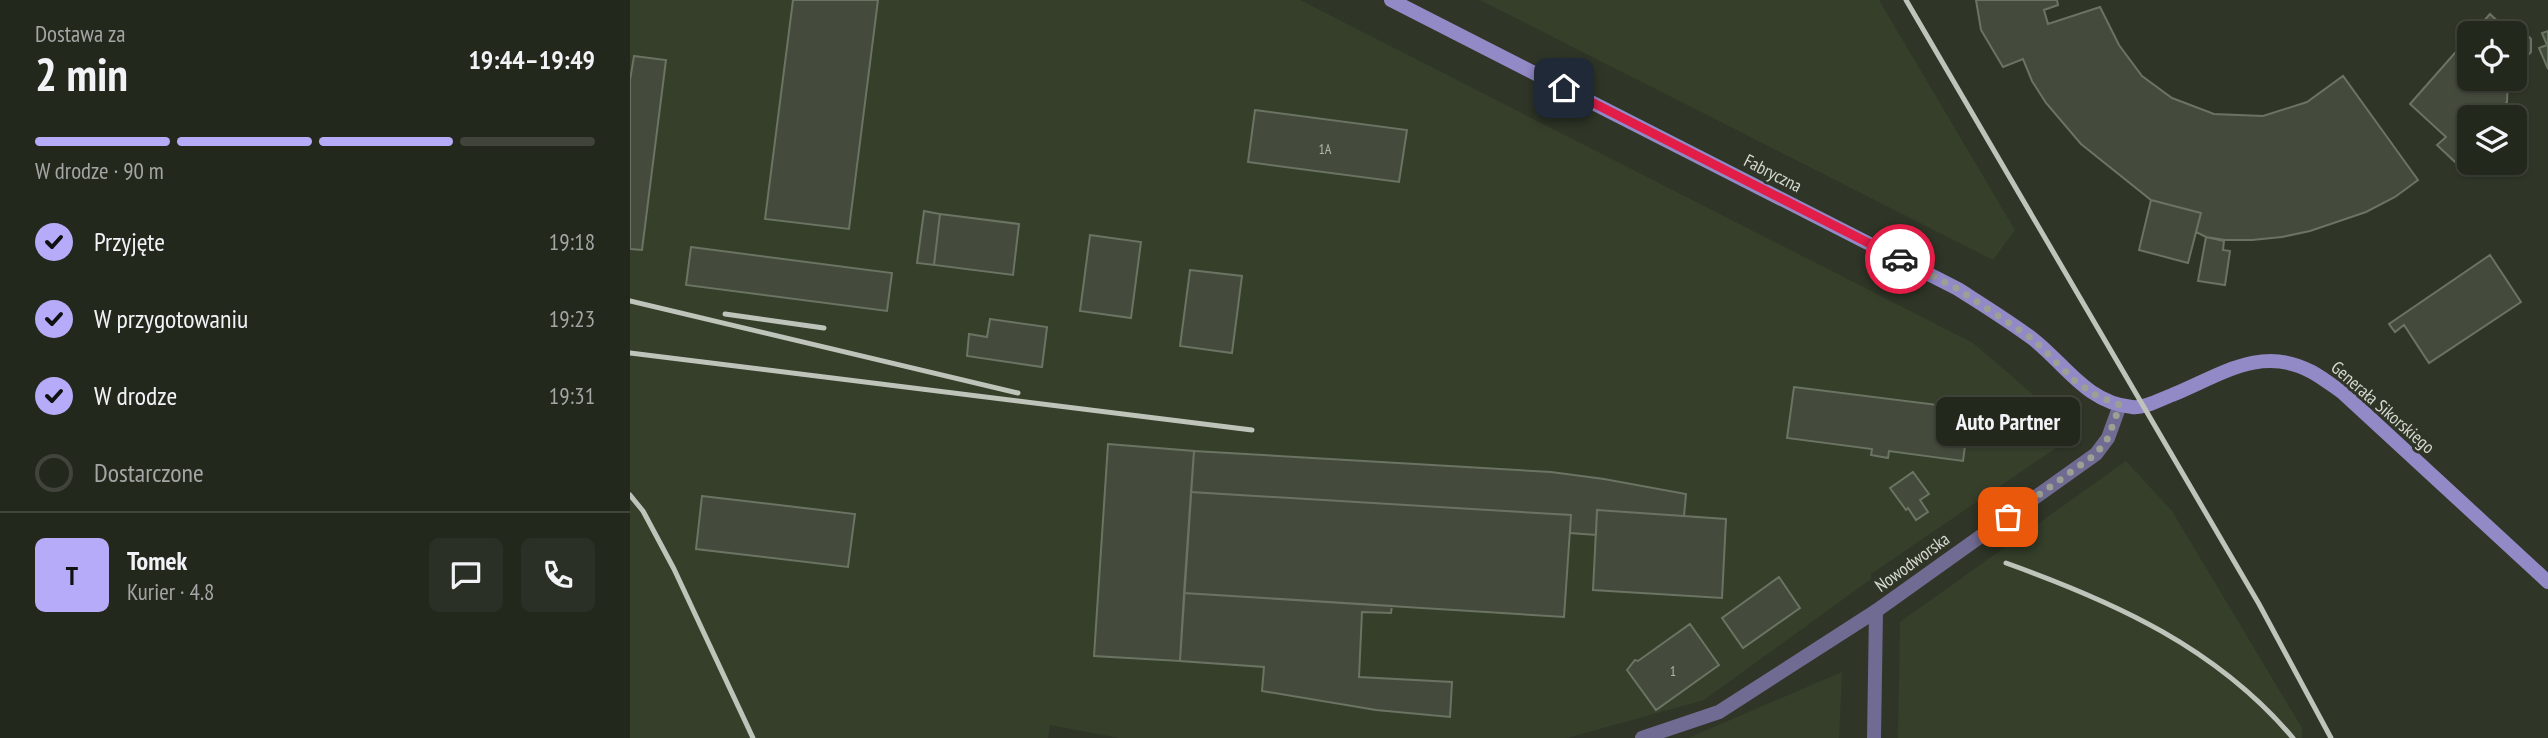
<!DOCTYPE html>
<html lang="pl">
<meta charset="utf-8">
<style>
body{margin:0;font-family:"PT Sans Narrow",sans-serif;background:#2b3026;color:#f1f3f6;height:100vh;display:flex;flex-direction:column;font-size:26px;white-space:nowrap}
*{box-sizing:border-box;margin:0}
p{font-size:23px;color:#a3a6a4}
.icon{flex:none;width:38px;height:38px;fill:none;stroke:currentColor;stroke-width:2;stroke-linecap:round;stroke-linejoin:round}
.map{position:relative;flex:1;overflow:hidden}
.panel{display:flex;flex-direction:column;background:#23281d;width:630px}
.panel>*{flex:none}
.tools{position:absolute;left:1827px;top:21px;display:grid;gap:14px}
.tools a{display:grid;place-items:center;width:70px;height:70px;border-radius:10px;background:#23281d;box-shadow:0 2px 5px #0004,0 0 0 2px #40443b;font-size:35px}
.pin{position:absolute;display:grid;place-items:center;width:60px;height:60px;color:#fff;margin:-30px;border-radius:14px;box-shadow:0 4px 10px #0006}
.courier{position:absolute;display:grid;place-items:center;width:70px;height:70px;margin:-35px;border:5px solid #e11d48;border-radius:50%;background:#fff;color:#222;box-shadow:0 2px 9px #0007}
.bubble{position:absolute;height:49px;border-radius:10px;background:#23281d;box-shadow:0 2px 5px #0004,0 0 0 2px #40443b;font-size:23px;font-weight:600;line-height:49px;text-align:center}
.headline em{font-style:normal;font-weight:600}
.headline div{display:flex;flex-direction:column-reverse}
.headline{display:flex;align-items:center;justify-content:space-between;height:119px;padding:0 35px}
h1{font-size:46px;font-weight:600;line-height:52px}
.bar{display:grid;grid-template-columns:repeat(4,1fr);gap:10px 7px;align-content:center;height:84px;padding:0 35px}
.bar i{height:9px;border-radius:5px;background:#40443b}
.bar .selected{background:#b6abf8}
.bar p{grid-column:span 4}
.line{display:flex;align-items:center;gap:18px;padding:0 35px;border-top:2px solid #40443b}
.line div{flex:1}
.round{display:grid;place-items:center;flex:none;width:74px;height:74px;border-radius:10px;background:#2b3026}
ol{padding:0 35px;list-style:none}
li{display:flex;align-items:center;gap:21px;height:77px}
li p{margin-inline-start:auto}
li .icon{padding:7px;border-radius:50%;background:#b6abf8;color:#111;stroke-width:4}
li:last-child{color:#a3a6a4}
li i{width:38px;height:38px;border:4px solid #40443b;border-radius:50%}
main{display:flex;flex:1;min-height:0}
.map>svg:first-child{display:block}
.built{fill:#353f2a}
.building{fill:#444b3c;stroke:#6b7363;stroke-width:2}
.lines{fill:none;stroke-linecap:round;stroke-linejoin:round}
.lane{stroke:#706b92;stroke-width:14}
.street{stroke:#706b92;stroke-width:14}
.secondary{stroke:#9289c7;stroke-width:14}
.rail{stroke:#bfc4ba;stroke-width:5}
.done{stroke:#9ba095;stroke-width:7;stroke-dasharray:0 12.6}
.route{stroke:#e11d48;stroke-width:9}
.labels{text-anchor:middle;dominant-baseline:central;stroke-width:6;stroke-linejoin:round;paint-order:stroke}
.number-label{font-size:14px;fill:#b1b6ab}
.street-label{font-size:18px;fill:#d5d9d0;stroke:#2f3627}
</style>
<main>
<section class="panel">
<div class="headline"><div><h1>2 min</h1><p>Dostawa za</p></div><em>19:44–19:49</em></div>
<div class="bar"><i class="selected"></i><i class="selected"></i><i class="selected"></i><i></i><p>W drodze · 90 m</p></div>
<ol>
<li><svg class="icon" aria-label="check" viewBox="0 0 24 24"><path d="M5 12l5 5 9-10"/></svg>Przyjęte<p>19:18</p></li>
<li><svg class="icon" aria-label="check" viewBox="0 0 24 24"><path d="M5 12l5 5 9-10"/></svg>W przygotowaniu<p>19:23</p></li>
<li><svg class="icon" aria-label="check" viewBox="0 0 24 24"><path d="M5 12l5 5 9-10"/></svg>W drodze<p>19:31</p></li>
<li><i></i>Dostarczone</li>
</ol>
<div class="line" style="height:126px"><b class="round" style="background:#b6abf8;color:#111">T</b><div><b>Tomek</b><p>Kurier · 4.8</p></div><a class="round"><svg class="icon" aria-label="chat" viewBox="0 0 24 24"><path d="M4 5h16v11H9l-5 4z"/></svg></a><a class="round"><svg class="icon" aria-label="phone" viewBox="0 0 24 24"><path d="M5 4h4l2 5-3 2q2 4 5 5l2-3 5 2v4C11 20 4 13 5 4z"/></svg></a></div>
</section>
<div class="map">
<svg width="1918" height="738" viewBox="0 0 1918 738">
<rect width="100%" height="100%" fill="#2f3627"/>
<path class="built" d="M0,0H670L1343,343L1448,433L1241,574V579L1074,700L937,738H489L420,725L418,738H0Z
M850,0H1249L1385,230L1363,260Z
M1496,461L1542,511L1672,728V738H1268L1270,622Z
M1212,672L1209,738H1058Z"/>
<path class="building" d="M163,0H248L219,229L135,219Z
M1346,0H1427L1428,5L1414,10L1418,24L1470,7L1489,45L1512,76L1542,98L1584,114L1633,116L1677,102L1713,76L1788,180L1765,197L1736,212L1680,231L1652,237L1622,240H1595L1576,237L1566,232L1571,213L1521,200L1451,144L1416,103L1402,81L1393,59L1373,67L1351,30Z
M1860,14L1874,27L1868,33H1843Z
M1880,29L1893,31L1901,39V52L1890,63L1885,64V33H1873Z
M1918,31V69L1909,48L1917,45L1912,33Z
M1839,37V79H1878L1877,102L1864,117H1839V145L1825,162L1807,145L1816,137L1780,104Z
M4,56L36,60L12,250L0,249V80Z
M625,110L777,130L769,182L618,162Z
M1521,200L1571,213L1558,263L1509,250Z
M294,211L310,214L304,265L287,263Z
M310,214L389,224L383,275L304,265Z
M460,235L511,242L501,318L450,311Z
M1576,237L1594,241L1593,250L1600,251L1595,285L1568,281Z
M61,247L262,273L257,311L56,285Z
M1860,255L1891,302L1799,363L1774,325L1765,332L1759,324Z
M560,270L612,276L602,353L550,346Z
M360,319L417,327L412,367L337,356L339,334L357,337Z
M1164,387L1340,409L1333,461L1259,451L1258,458L1241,455L1242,449L1157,438Z
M478,444L564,451L550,661L464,656Z
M564,451L921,472L974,479L1056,494L1054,516L967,510L966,535L940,533L941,515L561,492Z
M1283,472L1299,494L1290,500L1298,512L1286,520L1278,508L1276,510L1260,488Z
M561,492L941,515L934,617L554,593Z
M72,496L225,514L218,567L66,549Z
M967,510L1096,519L1092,598L963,590Z
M1149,577L1170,608L1113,648L1092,618Z
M554,593L762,606L761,613L732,612L729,677L822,682L820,717L746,710L632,691L634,667L550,661Z
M1060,624L1089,665L1026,710L997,670L1005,660L1008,661Z"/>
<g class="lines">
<path class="lane" d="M1012,738L1089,712L1246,611"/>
<path class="street" d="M1244,738L1246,611L1466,454L1478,438L1490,405"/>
<path class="secondary" d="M761,0L1328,289C1353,305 1379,321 1403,339C1435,364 1457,403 1502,407C1514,409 1531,399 1542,395C1589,376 1631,344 1682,372C1693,378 1703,386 1713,393L1918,582"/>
<path class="rail" d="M1276,0L1629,604L1701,738
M0,301L388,393
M95,314L194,328
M0,353L622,430
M0,495L13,511L44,569L123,738
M1376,563C1485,602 1587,648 1663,738"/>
</g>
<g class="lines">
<path class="done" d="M1270,259L1328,289L1404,340L1445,381L1467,396L1490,405L1478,438L1466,454L1378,517"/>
<path class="route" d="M934,88L1270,259"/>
</g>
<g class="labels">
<g class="number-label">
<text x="695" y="149">1A</text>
<text x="1043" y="671">1</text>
</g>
<g class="street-label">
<text transform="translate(1143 173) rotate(27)">Fabryczna</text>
<text transform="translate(1753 407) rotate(41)">Generała Sikorskiego</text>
<text transform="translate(1282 562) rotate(-36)">Nowodworska</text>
</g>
</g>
</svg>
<div class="tools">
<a><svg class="icon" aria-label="locate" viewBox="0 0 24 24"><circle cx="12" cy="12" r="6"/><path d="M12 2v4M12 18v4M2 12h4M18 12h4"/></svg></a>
<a><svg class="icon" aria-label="layers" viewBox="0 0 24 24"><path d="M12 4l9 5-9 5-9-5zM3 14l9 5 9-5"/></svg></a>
</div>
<div class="pin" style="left:1378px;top:517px;background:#ea580c"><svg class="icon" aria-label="bag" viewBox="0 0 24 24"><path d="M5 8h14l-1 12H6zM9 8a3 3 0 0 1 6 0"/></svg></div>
<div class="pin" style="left:934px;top:88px;background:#1f2937"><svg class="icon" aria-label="home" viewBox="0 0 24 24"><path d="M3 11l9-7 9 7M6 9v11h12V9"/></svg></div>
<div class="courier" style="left:1270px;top:259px"><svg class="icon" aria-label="car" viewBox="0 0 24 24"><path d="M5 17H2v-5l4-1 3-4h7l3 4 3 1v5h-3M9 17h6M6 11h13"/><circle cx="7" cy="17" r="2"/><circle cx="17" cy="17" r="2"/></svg></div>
<div class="bubble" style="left:1306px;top:397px;width:144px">Auto Partner</div>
</div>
</main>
